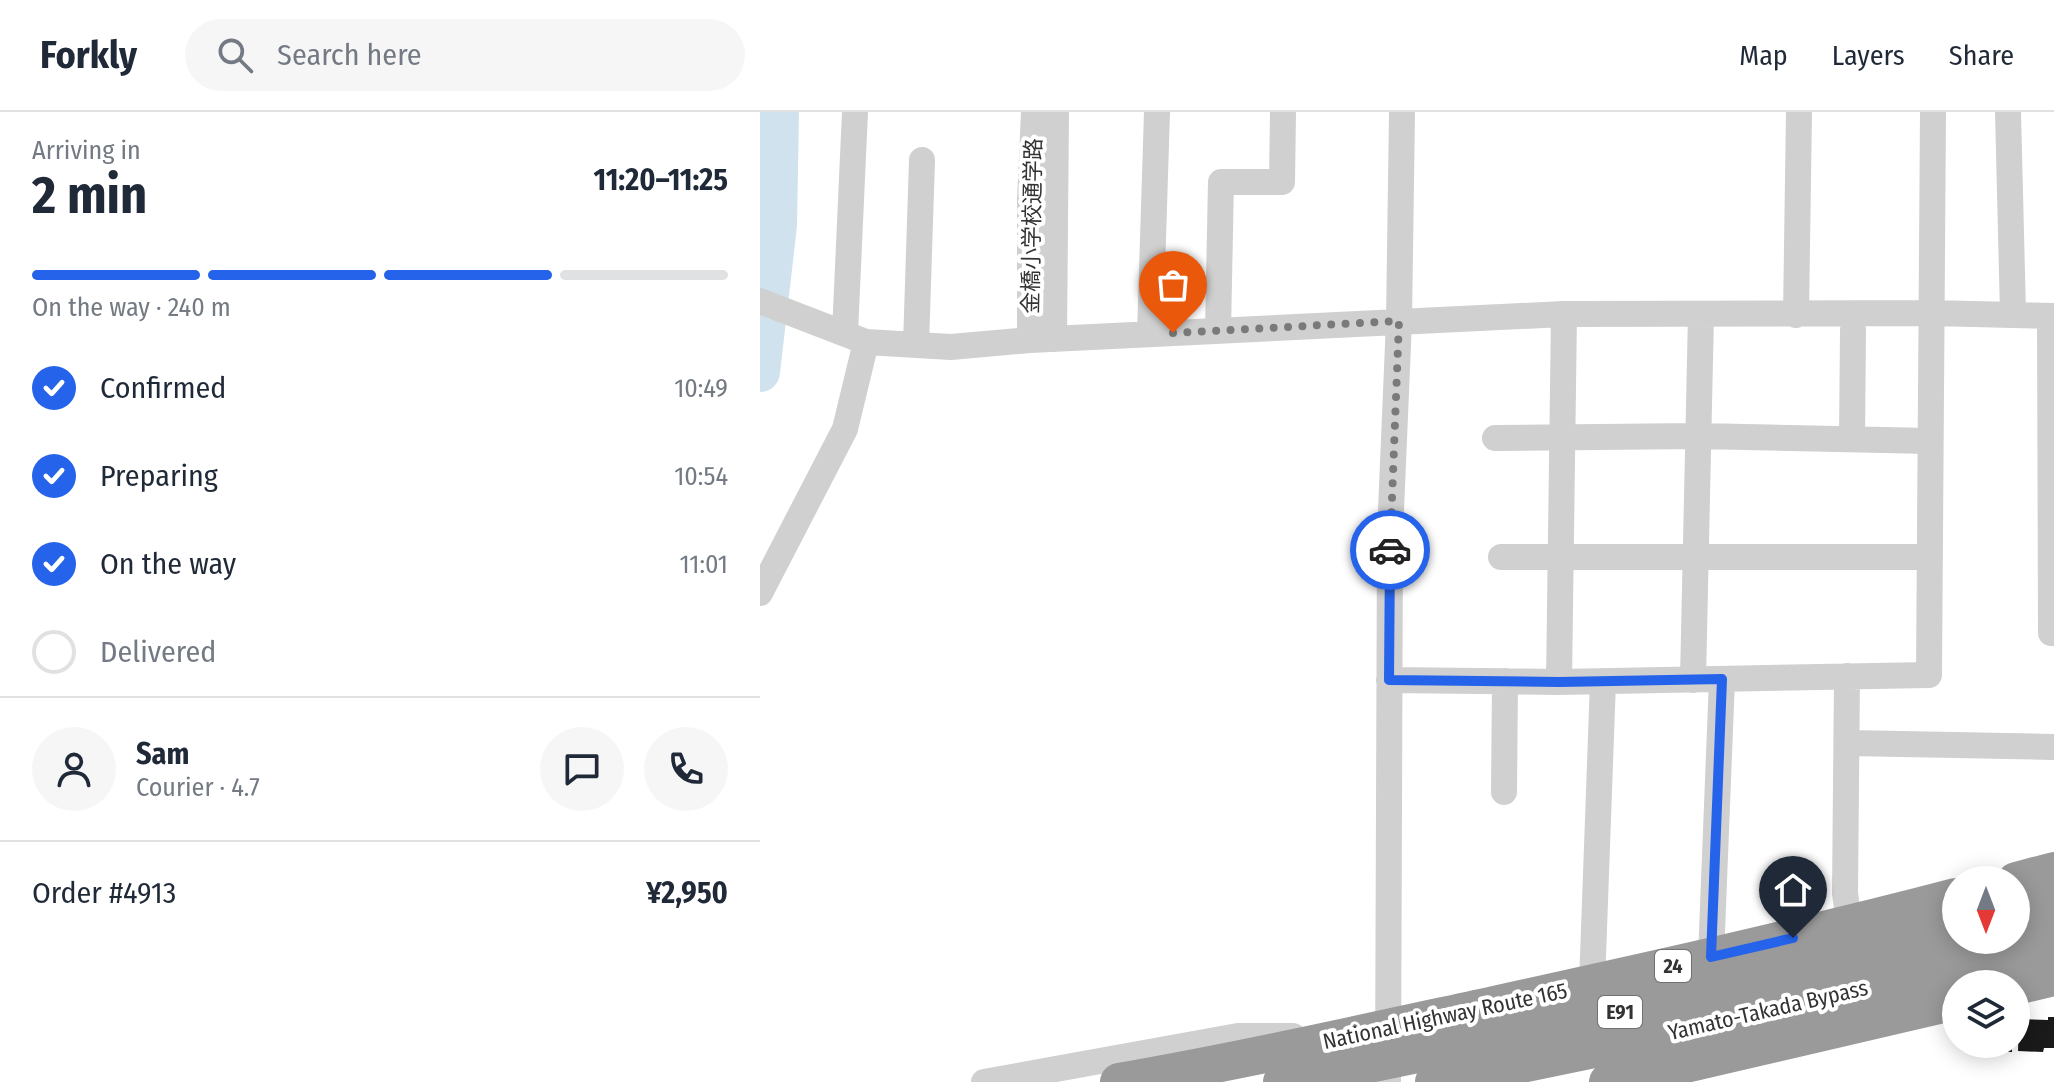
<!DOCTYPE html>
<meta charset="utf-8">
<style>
body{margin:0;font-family:"Fira Sans Condensed","Noto Sans JP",sans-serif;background:#f6f6f7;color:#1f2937;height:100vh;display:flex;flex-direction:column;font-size:30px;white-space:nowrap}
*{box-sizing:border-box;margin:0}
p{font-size:26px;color:#747a83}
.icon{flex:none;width:44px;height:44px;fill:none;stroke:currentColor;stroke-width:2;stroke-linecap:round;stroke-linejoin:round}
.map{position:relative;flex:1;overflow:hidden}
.panel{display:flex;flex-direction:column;background:#fff;width:760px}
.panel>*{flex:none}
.needle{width:52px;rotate:180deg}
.fabs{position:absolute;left:1182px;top:754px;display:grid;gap:16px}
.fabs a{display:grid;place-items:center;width:88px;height:88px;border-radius:50%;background:#fff;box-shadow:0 4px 20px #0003;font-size:40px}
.pin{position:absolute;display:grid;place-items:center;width:68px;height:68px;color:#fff;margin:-82px -34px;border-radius:50% 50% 50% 0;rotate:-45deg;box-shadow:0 0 8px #0007}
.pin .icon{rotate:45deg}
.courier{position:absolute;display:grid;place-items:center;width:80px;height:80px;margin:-40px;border:6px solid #2563eb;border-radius:50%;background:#fff;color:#222;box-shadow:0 2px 10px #0007}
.overview em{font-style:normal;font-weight:700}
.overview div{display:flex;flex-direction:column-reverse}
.overview{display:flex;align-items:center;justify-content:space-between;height:136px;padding:0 32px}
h1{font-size:52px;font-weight:700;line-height:60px}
.bar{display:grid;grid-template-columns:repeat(4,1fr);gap:12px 8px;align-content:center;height:96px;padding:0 32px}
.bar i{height:10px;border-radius:6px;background:#e0e1e3}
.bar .on{background:#2563eb}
.bar p{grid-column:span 4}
.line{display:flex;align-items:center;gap:20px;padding:0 32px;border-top:2px solid #e0e1e3}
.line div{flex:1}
.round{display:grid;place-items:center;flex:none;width:84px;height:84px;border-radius:42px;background:#f6f6f7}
ol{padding:0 32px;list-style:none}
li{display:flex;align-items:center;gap:24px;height:88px}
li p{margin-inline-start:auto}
li .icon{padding:8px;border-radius:50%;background:#2563eb;color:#fff;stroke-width:4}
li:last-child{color:#747a83}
li i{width:44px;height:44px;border:4px solid #e0e1e3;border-radius:50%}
header{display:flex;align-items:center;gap:48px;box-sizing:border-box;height:112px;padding:0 40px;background:#fff;border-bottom:2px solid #e0e1e3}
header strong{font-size:38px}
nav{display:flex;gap:44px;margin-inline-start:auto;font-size:28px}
.search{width:560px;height:72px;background:#f6f6f7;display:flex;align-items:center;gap:20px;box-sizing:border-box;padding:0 28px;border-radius:44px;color:#747a83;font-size:30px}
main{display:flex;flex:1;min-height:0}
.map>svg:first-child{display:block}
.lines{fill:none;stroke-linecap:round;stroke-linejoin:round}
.river{stroke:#cfe2ee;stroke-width:40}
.building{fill:#1a1a1a}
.minor{stroke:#d0d0d0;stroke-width:26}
.highway{stroke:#9a9a9a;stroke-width:38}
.highway-bridge{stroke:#9a9a9a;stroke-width:38}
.done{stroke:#7a7a7a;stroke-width:8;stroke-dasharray:0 14.4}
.route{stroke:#2563eb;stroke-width:10}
.labels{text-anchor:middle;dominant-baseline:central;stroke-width:8;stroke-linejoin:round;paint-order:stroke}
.shield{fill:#fff;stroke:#707070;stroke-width:2}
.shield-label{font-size:20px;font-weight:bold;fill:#333}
.street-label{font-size:22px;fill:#333;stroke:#fff}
</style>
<header>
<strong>Forkly</strong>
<div class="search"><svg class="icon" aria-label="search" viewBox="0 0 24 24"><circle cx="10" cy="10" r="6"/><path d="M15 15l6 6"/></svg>Search here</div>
<nav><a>Map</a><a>Layers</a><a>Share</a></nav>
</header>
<main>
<section class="panel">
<div class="overview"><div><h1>2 min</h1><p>Arriving in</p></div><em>11:20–11:25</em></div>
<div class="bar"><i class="on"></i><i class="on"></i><i class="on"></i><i></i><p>On the way · 240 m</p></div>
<ol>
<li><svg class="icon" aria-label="check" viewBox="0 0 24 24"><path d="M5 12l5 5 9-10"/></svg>Confirmed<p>10:49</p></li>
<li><svg class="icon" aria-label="check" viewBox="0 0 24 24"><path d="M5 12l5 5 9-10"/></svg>Preparing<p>10:54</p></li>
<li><svg class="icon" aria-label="check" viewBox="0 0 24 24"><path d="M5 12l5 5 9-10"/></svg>On the way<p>11:01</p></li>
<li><i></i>Delivered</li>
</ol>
<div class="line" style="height:144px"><a class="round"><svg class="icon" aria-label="person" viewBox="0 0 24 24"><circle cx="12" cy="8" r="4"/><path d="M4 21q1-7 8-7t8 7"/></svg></a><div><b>Sam</b><p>Courier · 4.7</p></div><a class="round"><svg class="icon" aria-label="chat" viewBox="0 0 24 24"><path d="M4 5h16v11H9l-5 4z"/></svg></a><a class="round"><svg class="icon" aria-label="phone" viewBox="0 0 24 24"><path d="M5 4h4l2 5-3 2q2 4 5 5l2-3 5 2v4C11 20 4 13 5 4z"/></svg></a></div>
<div class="line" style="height:104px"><div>Order #4913</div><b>¥2,950</b></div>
</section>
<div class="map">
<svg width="1294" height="970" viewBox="0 0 1294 970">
<rect width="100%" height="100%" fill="#fff"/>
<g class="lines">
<path class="river" d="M0,260L17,113L19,0"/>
</g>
<path class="building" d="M1288,905H1294V936H1284L1283,940L1258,939L1259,907L1288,908Z
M1202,932H1252V940L1202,939Z"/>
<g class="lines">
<path class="minor" d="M1248,0L1253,202
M0,189L106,230L191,235L270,228L804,202L1172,201L1294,204
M1036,203L1039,0
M1290,204L1291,521H1294
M458,218L461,70H522L523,0
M85,221L95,0
M390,222L397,0
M294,227L296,0
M270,228V88L274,0
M156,233L162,48
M735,326L938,324L1170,329
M1092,327L1093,218
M741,445H1169
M0,481L85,317L106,230
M1087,564L1085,781L1091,828
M629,568L799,570L1169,563L1173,0
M933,568L941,202
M799,570L804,202
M1088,631L1294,635
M744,680L745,569
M951,845L962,567
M832,872L843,569
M224,970L478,924H533
M628,970L630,422L639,209L642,0"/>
<path class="highway" d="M1256,769L1294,759
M1256,808L1294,798
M1256,874L1294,865
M359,970C485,948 609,920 734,893C889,859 1043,825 1196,785
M848,970L1196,889"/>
<path class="highway-bridge" d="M522,970L880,896L1196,823
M674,970L888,926L1294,830"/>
</g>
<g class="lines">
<path class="done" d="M413,221L639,209L630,438"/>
<path class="route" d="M630,438L629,568L799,570L962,567L951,845L1033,826"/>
</g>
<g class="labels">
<g class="shield">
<rect x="895" y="838" width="36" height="32" rx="6"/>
<rect x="838" y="884" width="44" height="32" rx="6"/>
</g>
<g class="shield-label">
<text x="913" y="854">24</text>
<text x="860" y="900">E91</text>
</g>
<g class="street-label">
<text transform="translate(272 114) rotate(-89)">金橋小学校通学路</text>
<text transform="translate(1008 898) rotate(-13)">Yamato-Takada Bypass</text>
<text transform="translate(685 904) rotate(-12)">National Highway Route 165</text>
</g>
</g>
</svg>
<div class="fabs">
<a><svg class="needle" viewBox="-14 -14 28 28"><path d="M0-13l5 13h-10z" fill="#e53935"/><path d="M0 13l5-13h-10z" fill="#747a83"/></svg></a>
<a><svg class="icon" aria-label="layers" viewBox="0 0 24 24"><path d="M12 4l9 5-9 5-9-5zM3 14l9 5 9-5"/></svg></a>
</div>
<div class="pin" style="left:413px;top:221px;background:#ea580c"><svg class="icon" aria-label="bag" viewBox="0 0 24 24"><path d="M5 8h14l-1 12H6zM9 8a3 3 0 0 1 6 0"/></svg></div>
<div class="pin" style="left:1033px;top:826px;background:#1f2937"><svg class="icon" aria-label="home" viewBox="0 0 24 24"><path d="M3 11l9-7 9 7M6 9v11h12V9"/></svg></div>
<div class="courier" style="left:630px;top:438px"><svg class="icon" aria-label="car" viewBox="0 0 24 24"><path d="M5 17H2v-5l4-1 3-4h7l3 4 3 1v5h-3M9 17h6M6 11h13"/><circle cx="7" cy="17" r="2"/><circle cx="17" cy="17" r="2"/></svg></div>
</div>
</main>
